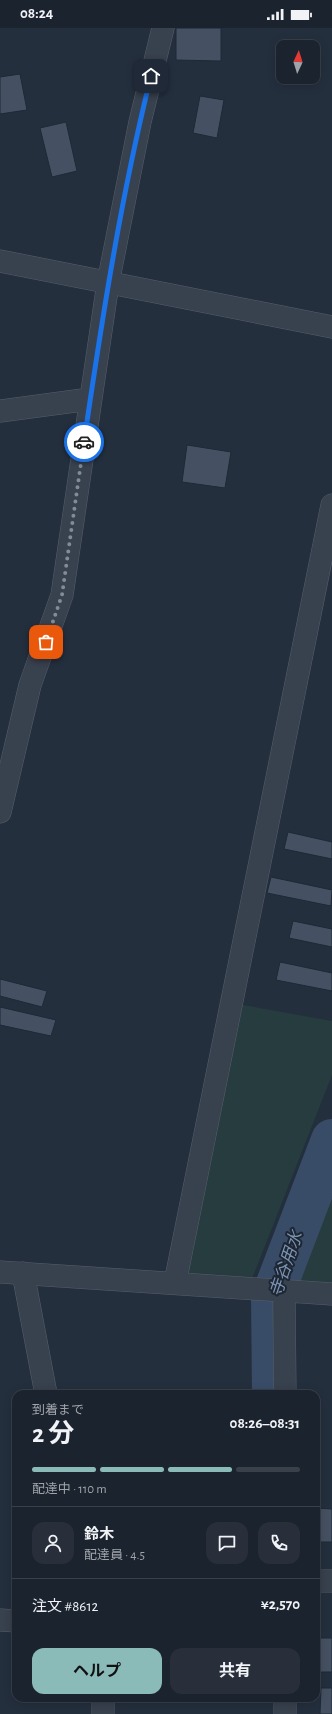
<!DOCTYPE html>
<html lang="ja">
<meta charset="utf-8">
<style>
body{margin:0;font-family:"Alegreya Sans","Noto Sans JP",sans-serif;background:#282f3a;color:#f1f3f6;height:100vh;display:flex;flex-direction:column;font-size:15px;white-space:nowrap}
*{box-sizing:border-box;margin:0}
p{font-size:13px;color:#a0a4aa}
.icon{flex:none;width:22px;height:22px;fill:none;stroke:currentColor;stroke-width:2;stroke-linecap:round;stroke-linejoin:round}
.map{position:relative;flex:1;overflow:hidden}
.sheet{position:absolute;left:12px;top:1362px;width:308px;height:312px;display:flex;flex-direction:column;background:#1b232e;border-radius:12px;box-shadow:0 2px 10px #0003,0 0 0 1px #39404a}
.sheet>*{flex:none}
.needle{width:26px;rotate:4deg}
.tools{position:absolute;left:276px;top:12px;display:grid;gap:8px}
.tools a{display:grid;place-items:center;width:44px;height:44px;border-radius:8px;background:#1b232e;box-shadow:0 2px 10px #0003,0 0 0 1px #39404a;font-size:20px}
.pin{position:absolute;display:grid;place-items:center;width:34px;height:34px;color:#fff;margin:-17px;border-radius:8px;box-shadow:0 2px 6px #0006}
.courier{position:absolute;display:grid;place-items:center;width:40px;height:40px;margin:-20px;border:3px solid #1a73e8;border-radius:50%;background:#fff;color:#222;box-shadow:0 1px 5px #0007}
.summary em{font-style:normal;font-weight:700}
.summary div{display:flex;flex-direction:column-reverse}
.summary{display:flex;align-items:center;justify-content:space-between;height:68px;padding:0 20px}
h1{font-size:26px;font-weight:700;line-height:30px}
.bar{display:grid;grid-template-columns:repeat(4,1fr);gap:6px 4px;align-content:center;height:48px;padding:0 20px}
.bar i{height:5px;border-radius:3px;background:#39404a}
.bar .on{background:#8bbbb9}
.bar p{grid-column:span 4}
.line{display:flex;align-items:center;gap:10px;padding:0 20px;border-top:1px solid #39404a}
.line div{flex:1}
.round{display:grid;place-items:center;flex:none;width:42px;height:42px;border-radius:12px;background:#282f3a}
.cta{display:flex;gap:8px;margin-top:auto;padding:8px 20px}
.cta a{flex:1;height:46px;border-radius:12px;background:#8bbbb9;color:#111;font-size:16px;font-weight:700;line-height:46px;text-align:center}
.cta a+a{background:#282f3a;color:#f1f3f6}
.status{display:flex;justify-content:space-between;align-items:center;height:28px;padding:0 20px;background:#1b232e;direction:ltr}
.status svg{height:11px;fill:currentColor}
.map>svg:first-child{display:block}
.green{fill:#263c3f}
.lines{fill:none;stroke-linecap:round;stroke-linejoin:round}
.river{stroke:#394c67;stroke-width:42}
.building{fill:#455162;stroke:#1f2835}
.minor-casing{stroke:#565f6c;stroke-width:23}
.minor{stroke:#38414e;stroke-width:22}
.done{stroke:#828b98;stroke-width:4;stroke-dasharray:0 7.2}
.route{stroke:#1a73e8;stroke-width:5}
.labels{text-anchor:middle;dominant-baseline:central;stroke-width:4;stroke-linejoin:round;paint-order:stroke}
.water-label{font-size:17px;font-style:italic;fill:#7c92b1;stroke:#1d2633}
</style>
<div class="status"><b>08:24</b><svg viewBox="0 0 49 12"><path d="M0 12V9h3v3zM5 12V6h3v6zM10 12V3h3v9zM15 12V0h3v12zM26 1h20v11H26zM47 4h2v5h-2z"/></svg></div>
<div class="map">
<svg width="332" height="1686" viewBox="0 0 332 1686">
<rect width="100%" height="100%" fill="#242f3e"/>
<path class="green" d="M232,975L332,993V1047L248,1261L175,1255Z
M332,1166V1266L292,1265Z"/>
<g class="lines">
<path class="river" d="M273,1366L272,1269L332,1112"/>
</g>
<path class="building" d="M176,0H221V33L176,32Z
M20,46L27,82L0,86V49Z
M200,68L224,72L217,110L193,105Z
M66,94L77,143L52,149L40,100Z
M187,417L231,424L225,460L182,454Z
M288,804L332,814V831L284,821Z
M271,849L332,862L331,878L267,865Z
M293,893L332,901V919L289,910Z
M280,934L332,945V963L276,952Z
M0,951L47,963L42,979L0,968Z
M0,979L56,992L51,1008L0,997Z
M316,1480L332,1481V1514H316Z
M318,1610H332V1644H317Z
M321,1660H332V1686H320Z"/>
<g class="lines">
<g class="minor-casing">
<path id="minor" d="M0,233L332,299
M0,383L90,371
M0,784L30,657L62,567L108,255L140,94L163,0
M0,1244L332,1266
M23,1245L46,1366
M175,1255L332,477
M284,1264L285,1366
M316,1553H332
M0,1592L16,1593
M285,1670V1686
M103,1686V1670"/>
</g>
<use href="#minor" class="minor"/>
</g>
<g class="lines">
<path class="done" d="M46,614L62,567L84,414"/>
<path class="route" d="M84,414C102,291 121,168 151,48"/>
</g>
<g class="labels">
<g class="water-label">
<text transform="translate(286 1236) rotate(-71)">寺谷用水</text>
</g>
</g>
</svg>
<div class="tools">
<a><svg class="needle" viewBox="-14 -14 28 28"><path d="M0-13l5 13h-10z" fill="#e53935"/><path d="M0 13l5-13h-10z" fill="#a0a4aa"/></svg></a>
</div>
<div class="pin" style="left:46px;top:614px;background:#ea580c"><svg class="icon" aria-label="bag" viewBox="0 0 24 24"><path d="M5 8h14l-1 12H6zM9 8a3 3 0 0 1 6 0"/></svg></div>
<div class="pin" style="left:151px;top:48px;background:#1f2937"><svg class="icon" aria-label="home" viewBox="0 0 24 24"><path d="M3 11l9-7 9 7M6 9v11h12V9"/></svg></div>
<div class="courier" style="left:84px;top:414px"><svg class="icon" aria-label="car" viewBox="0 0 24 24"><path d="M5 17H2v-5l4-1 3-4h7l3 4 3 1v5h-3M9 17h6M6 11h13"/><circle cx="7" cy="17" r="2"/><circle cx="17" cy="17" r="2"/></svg></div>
<section class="sheet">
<div class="summary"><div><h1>2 分</h1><p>到着まで</p></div><em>08:26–08:31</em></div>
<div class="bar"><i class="on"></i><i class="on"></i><i class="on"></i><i></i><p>配達中 · 110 m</p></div>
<div class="line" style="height:72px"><a class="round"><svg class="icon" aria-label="person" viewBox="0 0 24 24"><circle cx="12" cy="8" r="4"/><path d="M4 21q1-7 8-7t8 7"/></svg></a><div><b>鈴木</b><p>配達員 · 4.5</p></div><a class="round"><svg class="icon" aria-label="chat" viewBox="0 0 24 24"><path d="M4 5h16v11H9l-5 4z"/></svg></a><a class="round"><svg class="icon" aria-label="phone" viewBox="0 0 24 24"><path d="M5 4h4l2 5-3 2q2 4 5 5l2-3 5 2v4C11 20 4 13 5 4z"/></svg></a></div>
<div class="line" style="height:52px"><div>注文 #8612</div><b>¥2,570</b></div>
<div class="cta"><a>ヘルプ</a><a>共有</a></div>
</section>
</div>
